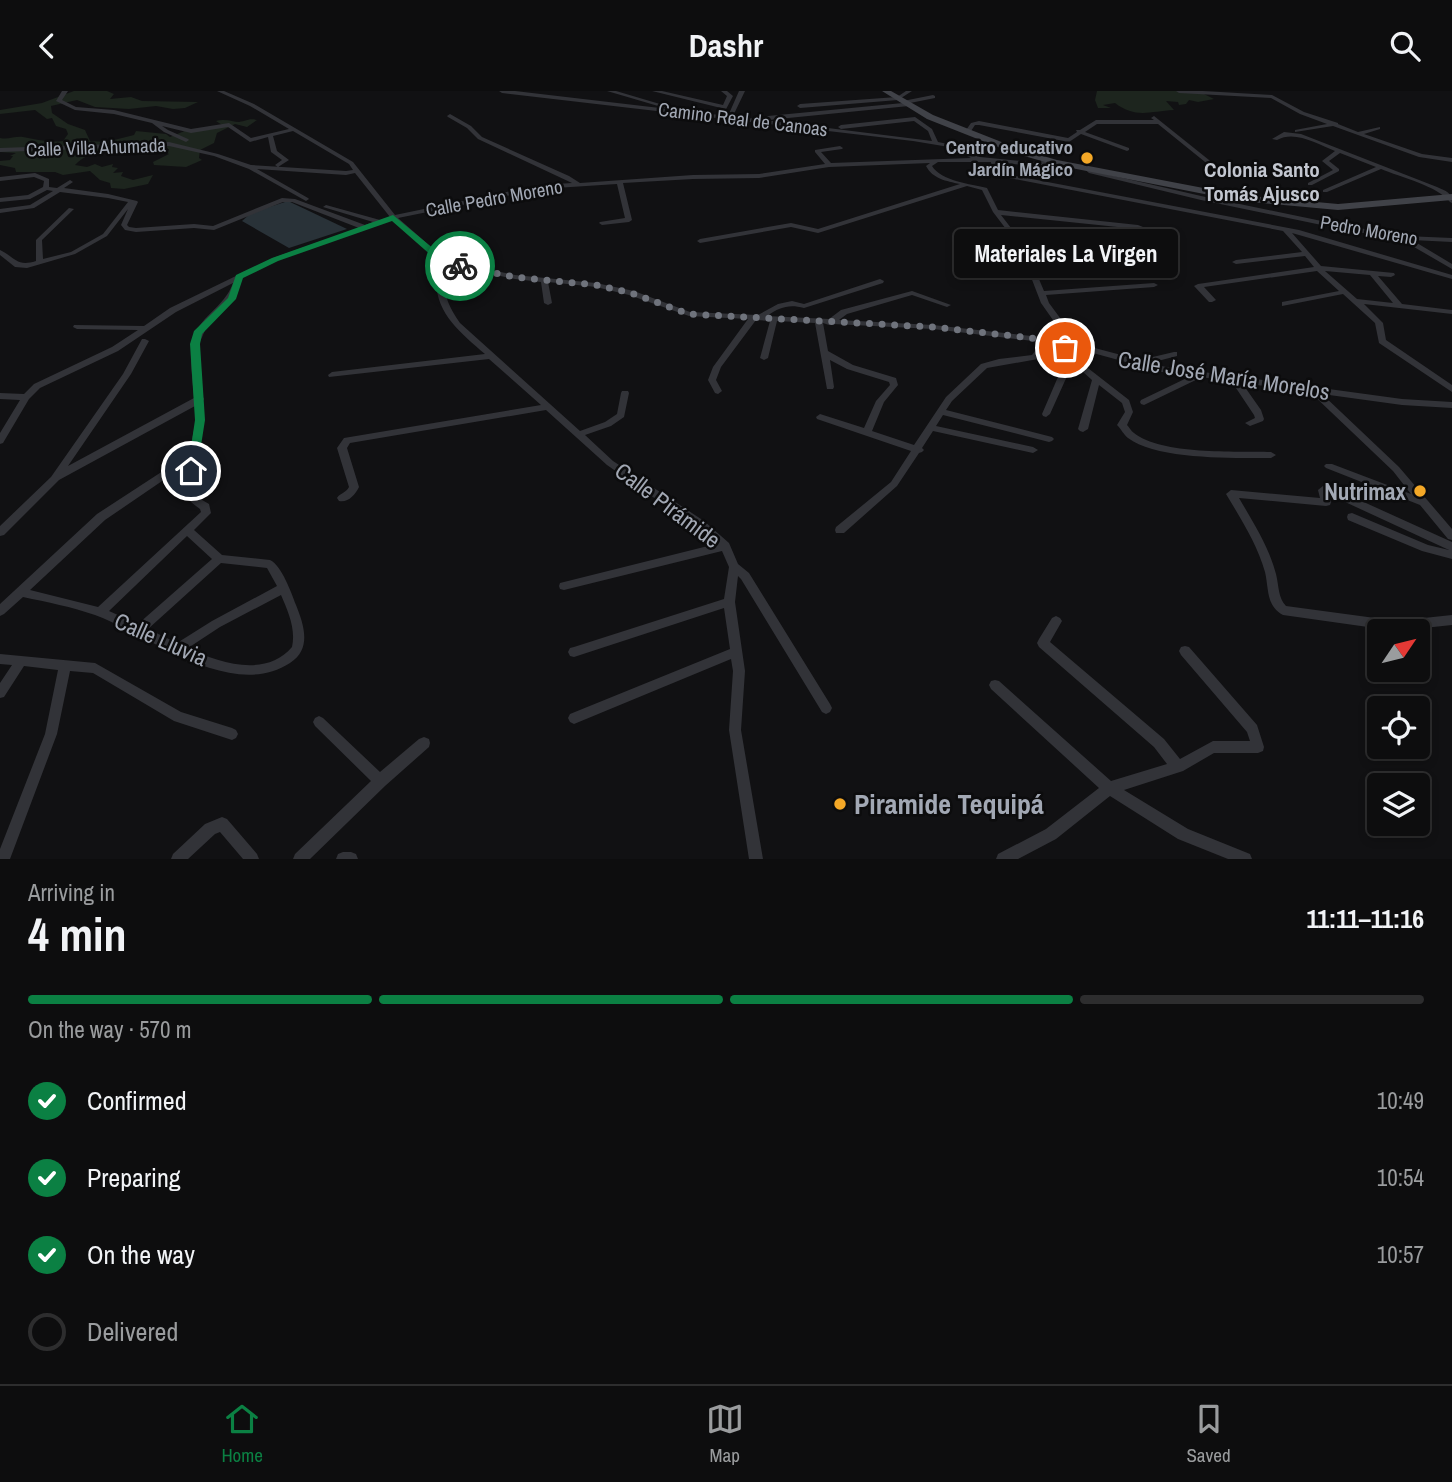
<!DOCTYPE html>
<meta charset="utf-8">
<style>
body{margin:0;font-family:"Archivo Narrow",sans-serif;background:#1b1b1c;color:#f1f3f6;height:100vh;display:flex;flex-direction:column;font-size:26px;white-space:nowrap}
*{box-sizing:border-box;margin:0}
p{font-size:23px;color:#9a9c9e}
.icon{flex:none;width:38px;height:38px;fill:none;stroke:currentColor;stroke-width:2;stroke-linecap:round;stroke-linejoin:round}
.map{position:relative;height:768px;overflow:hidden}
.drawer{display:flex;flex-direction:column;background:#0d0d0e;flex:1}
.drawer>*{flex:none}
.needle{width:46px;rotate:55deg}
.controls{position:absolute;left:1367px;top:528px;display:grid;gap:14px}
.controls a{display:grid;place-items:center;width:63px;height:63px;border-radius:7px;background:#0d0d0e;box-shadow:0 4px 10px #0003,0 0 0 2px #2d2d2e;font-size:35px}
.pin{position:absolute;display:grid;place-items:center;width:60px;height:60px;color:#fff;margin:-30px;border:4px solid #fff;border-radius:50%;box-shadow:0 2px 7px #0007}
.courier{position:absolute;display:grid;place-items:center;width:70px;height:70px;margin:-35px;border:5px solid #0b8043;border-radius:50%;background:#fff;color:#222;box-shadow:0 2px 9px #0007}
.bubble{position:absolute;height:49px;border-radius:7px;background:#0d0d0e;box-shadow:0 4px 10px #0003,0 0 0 2px #2d2d2e;font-size:23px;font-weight:800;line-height:49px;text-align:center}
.head em{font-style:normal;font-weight:800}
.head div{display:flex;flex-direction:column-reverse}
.head{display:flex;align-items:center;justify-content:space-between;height:119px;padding:0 28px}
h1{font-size:46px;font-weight:800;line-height:52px}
.bar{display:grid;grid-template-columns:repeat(4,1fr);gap:10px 7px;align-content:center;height:84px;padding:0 28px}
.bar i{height:9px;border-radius:5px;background:#2d2d2e}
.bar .current{background:#0b8043}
.bar p{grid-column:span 4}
ol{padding:0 28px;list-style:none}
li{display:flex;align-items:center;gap:21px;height:77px}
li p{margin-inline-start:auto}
li .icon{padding:7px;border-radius:50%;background:#0b8043;color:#fff;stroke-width:4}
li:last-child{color:#9a9c9e}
li i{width:38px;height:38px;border:4px solid #2d2d2e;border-radius:50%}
header{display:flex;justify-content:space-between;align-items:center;height:91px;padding:0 28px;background:#0d0d0e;font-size:32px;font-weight:800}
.dock{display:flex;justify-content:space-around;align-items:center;height:98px;border-top:2px solid #2d2d2e;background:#0d0d0e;font-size:19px;color:#9a9c9e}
.dock a{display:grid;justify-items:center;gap:4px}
.dock .current{color:#0b8043}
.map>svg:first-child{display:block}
.green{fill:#1d251e}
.water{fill:#293238}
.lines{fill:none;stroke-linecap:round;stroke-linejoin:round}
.street{fill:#323338;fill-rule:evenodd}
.secondary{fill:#404248;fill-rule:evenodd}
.route{fill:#0b8043}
.done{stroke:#6f737c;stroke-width:7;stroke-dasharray:0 12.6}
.poi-dot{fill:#f4a827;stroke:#0c0c0d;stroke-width:2.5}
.labels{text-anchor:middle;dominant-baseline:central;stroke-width:5;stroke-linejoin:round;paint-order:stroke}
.far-street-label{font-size:19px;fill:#a2a8b4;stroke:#0c0c0d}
.far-poi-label{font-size:19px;font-weight:bold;fill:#a2a8b4;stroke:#0c0c0d;text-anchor:end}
.far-neighbourhood-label{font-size:21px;font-weight:bold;fill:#c3c7d0;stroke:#0c0c0d}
.street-label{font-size:23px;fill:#a2a8b4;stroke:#0c0c0d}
.poi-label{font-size:23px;font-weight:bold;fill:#a2a8b4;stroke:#0c0c0d;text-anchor:end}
.near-poi-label{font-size:28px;font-weight:bold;fill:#a2a8b4;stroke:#0c0c0d;text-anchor:start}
</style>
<header><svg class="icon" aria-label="back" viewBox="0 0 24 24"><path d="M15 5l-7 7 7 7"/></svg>Dashr<svg class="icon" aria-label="search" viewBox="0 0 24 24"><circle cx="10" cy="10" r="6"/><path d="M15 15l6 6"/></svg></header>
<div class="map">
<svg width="1452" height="768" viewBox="0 0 1452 768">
<rect width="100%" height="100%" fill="#111113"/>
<path class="green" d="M74,0H107L114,3L110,8L131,6L142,10L198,11L185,17L173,18L156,15L129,18L95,16L77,9L51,15L52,22L68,33L85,39L90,50L106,51L134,44L136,40L166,43L170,46L187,39L222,34L216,30C226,27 233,31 239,31C247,30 249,27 257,29L247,36L235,33L217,42L214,52L200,59L199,67L202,69L186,76L154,74L153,71L169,63L167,62L169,58C166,57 116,63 109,64L116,60C103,56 84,64 75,74L87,76L95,73L102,76L113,73L112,76L118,77L113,82L123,81L121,85L133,89L153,84L148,93L124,98L111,97L110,92L100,89L90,80L63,84L55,81H16L15,77L0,74V70L10,69L13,65H10L16,62L0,61V47C8,49 15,45 23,46C36,48 48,52 63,50L68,43L66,38L56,35L52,27L47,28L35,19L0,23V19L42,12Z
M1097,0H1198L1214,8L1198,11L1189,9L1186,13L1179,14L1178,11L1166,10L1174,19C1150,20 1136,28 1115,12L1103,14L1111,17H1098L1095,9Z"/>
<path class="water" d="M288,110L347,138L289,157L242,130L251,122Z"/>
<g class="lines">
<path class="street" d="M62,0H68L62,9L76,16L114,19L191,38L229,32L251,47L289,38L250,15L217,0H224L254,13L353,71L395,124L540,94L572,92L478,48L467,37L448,26L447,25L450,23L471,35L482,46L569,85L580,92L693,84L759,83L825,73L815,61V59L840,55L843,57L842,58L821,61L831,72L971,67L949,56L913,50L502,2L499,0H515L728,25L739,0H745L733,25L932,50L928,40L914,30L841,38L838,36L841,34L915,26L932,38L938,51L953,54L980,66L1032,71L1056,69L1059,71L1056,73L1032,75L997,71L995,75L1011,84L1299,139L1452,184V188L1292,142L1321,175L1394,182L1395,184L1391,186L1378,185L1402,213L1452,219V223L1364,213L1383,232L1386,249L1452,294V301L1379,252L1375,232L1343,203L1282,215V211L1339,200L1317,180L1204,196L1216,209L1212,211H1209L1194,195L1198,193L1314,176L1305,165L1236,173L1232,171L1236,169L1302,161L1283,140L1009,87L990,77L991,71H938L932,75C941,90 971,93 987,97L998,119L1138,134L1148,138L1175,158V160H1171L1144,140L1137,138L1001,124L1025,155L1044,200L1154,192L1158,194L1154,196L1046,204L1049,212L1066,235L1091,256L1140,269L1174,261H1177V265L1150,272L1166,276L1402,308L1452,311V317L1402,314L1322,303L1399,376L1452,438V449L1448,448L1420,414L1326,377L1324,375L1326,373H1332L1411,403L1393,380L1310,301L1242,292L1261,319L1264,328L1263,330L1250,335L1245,332L1255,327L1254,324L1232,291L1202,286L1144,314L1141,313L1140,311L1141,309L1191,285L1166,282L1071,256L1076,266L1084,274L1129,309L1133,321L1127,334C1129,336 1131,340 1134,342C1161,364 1236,360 1271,361L1276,364L1271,367C1235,367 1157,369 1128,347C1124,344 1121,338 1117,334L1125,321L1122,312L1099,294L1088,338L1083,341L1080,340L1078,338L1092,289L1073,272L1050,323L1046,326L1043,325L1042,323L1067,265L1063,259L1062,254L1050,252L1038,268L987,277L952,310L946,319L1052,346L1054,348L1052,350L1049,351L943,324L936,335L1033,356L1038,359L1033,362L933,340L922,357L924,359L922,361L919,362L897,395L844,442H836L835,439L836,436L891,391L911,360L817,328L816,326L820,323L864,337L876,310L890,294L889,291L847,278L830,269L834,296L833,298H827L815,232L777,230L768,267L764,269L760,267L770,230L756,229L721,276L716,289L722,300L718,303L715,302L708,289L713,276L748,228L689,225L629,204L596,196L548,191L552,212L548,214L544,212L541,191L515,188L447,174C440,196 447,214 460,232L580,340L605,331L617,323L621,302L622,300H628L629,302L624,326L611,335L585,344L613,370L704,430L729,452L738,473L749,482L830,613L832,617L830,621L826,623L822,621L741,488L738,485L735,511L745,580L741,639L763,768H749L729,639L733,580L731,568L574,633L570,631L568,627L570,623L730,558L724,517L574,566L570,565L568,561L570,557L574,556L724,508L729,476L722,460L564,499L560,498L559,495L560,492L716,453L696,436L607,374L546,319L350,352L347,357L359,396C355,404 348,412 339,410L337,407C340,402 346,402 349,396L337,357L344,347L541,314L489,268L329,286L328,284L332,281L485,263C456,238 426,214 440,171L392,129L277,169L242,187L233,208L206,237L199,253L203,306L204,308L203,310L204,329L193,396L197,406L209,413L211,422L194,439L222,464L270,469C282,475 291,501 296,514C304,534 312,558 290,572C231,610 151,545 95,524C72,516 47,511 23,506L4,523L0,525V513L97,423L189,363L196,329L195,315L59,389L4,444L0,445V435L51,386L123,283L142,248H145L149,250L131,283L68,375L194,307C193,292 189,265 192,251C197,227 225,216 233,192L176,221L118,260L40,297L29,308L3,352L0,353V342L20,309L0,308V302L24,303L34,293L112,256L138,239L77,238L73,236L74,234L144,235L170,217L273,167L359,137L292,111H283L214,139L194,137L136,141L125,139L121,134L128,118L107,145L75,163L27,177L15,176L0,164V159C16,167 17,176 36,170V149L69,117L74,118L42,149L43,168L71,161L103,143L128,111L108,107L60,101L34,117L0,122V118L30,114L53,100L47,99L30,108L0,111V107L28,104L43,96L44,90L34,86L0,90V86L35,82L49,88V96L57,97L70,89L73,91L64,97L108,103L137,110L138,111L127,134L129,136L136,137L194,133L213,135L282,107L295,108L365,134L373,131L323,116L326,114L380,129L390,126L355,82L346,84L257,78L308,107L309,108L306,110L249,78L214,65L169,55L0,61V57L169,51L218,63L251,74L346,80L353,79L349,73L293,40L273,45L277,60L289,69L278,76L275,74L282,69L271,61L268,46L250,51L228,36L191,42L162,35L168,39L188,48L189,49L186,51L164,41L152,32L114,23L75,19L56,10ZM930,72L926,75C933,88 946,90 960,93L818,138L791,132L700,148L697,150L700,152L791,136L818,142L967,95L982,99L993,121L1019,155L1041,212L1060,239L1077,253L1058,248L933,234L839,229L847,223L912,204L947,216L951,214L912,200L841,219L829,228L767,225C780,216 789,213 804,217L883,192L884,190L880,188L804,213L792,210L778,213L758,224L690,221L634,200L596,192L515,184L446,169L398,127L540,98L617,93L625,127L600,131L599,132L602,134L629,131L632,129L623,92L693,88L759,87L829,76ZM1325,180L1370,184L1393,212L1357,208ZM823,232L829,234L833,233L933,238L1042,251L1032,264L999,268L981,273L946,306L914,354L872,340L884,311L898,294L896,287L853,274L828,260ZM187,373C183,395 179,404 200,418L201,421L98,516L30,499L105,429ZM187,445L212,468L138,533L109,520ZM221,472L267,477L277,495L212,530L177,552L148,538ZM281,504C288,520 296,538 292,556C266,587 219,572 188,557L220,536Z
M607,0H616L670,16L665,17Z
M652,0H662L723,14L727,5L721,0H727L733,5L724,22L721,24L718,22L721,17Z
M906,0H912L898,9L800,17L797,15L800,13L897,6Z
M1176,0H1203L1272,4L1304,21L1338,32V33L1358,41L1380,36V38L1364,43L1422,63L1452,67V71L1419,66L1333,35L1295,41V39L1327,33L1300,23L1271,7L1179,2Z
M933,4L935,5V7L910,12L912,13L909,15L768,29L765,27L768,25L903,12V10Z
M1154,25L1214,73V75H1210L1158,33H1097L1085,41L1129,57V59L1127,60L1081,43L1069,51L979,34H975L969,43L964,42L971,32L979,30L1068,47L1077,41L1076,39H1080L1096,29H1154L1151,27Z
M1284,41L1301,43L1437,96C1446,100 1452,101 1452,112L1450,111C1438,95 1400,86 1381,78L1327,101H1323V99L1376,76L1340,62L1329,70L1339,78V80L1312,94H1308V92L1333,79L1322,70L1335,60C1317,53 1295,39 1277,49L1272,48Z
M1085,74L1093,80L1201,105L1336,133L1405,145L1452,147V151L1412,149L1452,173V178L1402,149L1336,137L1201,109L1089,82L1082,76Z
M1323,395L1335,398L1452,451V468L1422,460L1348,429L1347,426L1348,423L1352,422L1428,454L1449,459L1330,404L1331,411L1330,414L1326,415L1239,407C1253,431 1269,456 1276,483C1279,495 1278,507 1286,515L1375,527L1405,529L1452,524V534L1405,539L1375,537L1283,524C1266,515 1269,498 1265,481C1257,453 1241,428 1226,403L1231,399L1320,407L1318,399Z
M1056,525L1060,527L1062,530L1050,551L1164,648L1180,668L1213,650H1250L1247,641L1181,564L1179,560L1181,556L1185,555L1189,556L1257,634L1264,656L1263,660L1258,662H1214L1183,680L1124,699L1188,738L1250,763L1252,768H1228L1178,748L1110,705L1056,748L1018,768H996L998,763L1046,738L1099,697L991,598L989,594L991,590L995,589L999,590L1111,690L1167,673L1154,656L1039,556L1037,552L1039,548L1052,527Z
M0,563L95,572L181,621L232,637L236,639L238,643L236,647L232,649L174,630L93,582L70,580L57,643L10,768H0V758L45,643L58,579L24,575L4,606L0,607V592L12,574L0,573Z
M319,625L323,627L380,681L419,648L424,646L429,648L430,652L429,656L385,695L310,768H293L295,763L371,690L315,635L313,631L315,627Z
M222,726L227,728L257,763L259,768H243L220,741L215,743L188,768H171L173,763L205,733Z
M343,761H351L356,763L358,768H336L338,763Z"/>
<path class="secondary" d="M882,0H891L933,24L1019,58L1057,69L1240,104L1338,113L1452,103V109L1338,119L1240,110L1056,74L1013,62L927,28Z"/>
</g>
<path class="route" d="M393,124L447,169L463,173V177L441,173L392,130L278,170L243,187L236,208L202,243L200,253L205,329L197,380L191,384L187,383L195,329L190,253L194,240L228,207L236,184L272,167Z"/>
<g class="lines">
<path class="done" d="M460,175L515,186L596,194L631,202L689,223L933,236L1058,250L1066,252L1065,257"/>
</g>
<g class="poi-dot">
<circle cx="1087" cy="67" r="7"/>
<circle cx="1420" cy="400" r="7"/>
<circle cx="840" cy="713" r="7"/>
</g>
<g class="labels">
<g class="far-street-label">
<text transform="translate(743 28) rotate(7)">Camino Real de Canoas</text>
<text transform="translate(96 56) rotate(-2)">Calle Villa Ahumada</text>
<text transform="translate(494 107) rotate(-10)">Calle Pedro Moreno</text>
<text transform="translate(1369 139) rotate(10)">Pedro Moreno</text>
</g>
<g class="far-poi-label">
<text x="1073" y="56">Centro educativo<tspan x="1073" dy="22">Jardín Mágico</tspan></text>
</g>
<g class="far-neighbourhood-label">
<text x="1262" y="78">Colonia Santo<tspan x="1262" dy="24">Tomás Ajusco</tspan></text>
</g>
<g class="street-label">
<text transform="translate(1224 284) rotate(9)">Calle José María Morelos</text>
<text transform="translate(668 414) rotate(37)">Calle Pirámide</text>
<text transform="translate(161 548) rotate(24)">Calle Lluvia</text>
</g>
<g class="poi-label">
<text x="1406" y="400">Nutrimax</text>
</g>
<g class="near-poi-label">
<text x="854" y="713">Piramide Tequipá</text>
</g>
</g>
</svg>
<div class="controls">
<a><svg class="needle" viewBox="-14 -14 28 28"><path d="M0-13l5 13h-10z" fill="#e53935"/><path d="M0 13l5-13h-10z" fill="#9a9c9e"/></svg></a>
<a><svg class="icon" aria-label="locate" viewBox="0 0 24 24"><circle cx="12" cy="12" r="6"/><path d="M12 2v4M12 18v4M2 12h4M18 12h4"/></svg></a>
<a><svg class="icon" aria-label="layers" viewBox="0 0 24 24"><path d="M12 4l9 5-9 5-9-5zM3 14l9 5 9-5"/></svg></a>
</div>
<div class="pin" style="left:1065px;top:257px;background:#ea580c"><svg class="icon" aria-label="bag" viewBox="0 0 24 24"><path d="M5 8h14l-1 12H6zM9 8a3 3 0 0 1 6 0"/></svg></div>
<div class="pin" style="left:191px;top:380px;background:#1f2937"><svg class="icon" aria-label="home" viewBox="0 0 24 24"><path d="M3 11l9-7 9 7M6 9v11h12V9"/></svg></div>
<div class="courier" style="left:460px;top:175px"><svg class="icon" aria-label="bike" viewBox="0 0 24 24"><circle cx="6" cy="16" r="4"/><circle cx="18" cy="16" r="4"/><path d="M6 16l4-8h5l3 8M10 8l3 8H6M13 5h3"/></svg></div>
<div class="bubble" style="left:954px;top:138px;width:224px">Materiales La Virgen</div>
</div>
<section class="drawer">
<div class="head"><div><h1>4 min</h1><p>Arriving in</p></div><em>11:11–11:16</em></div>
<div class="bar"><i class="current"></i><i class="current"></i><i class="current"></i><i></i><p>On the way · 570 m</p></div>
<ol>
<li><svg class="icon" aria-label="check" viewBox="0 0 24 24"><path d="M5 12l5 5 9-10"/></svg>Confirmed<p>10:49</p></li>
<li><svg class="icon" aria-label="check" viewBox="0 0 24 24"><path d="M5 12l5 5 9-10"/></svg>Preparing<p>10:54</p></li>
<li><svg class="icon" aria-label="check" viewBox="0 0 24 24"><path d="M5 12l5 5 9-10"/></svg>On the way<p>10:57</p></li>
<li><i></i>Delivered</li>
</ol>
</section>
<nav class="dock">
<a class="current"><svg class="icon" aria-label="home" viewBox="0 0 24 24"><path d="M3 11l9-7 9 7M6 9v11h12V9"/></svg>Home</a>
<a><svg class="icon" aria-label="map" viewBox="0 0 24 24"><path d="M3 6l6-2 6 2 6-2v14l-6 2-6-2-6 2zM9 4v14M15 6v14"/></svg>Map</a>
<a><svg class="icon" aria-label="saved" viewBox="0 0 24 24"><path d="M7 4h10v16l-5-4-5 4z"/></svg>Saved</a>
</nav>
